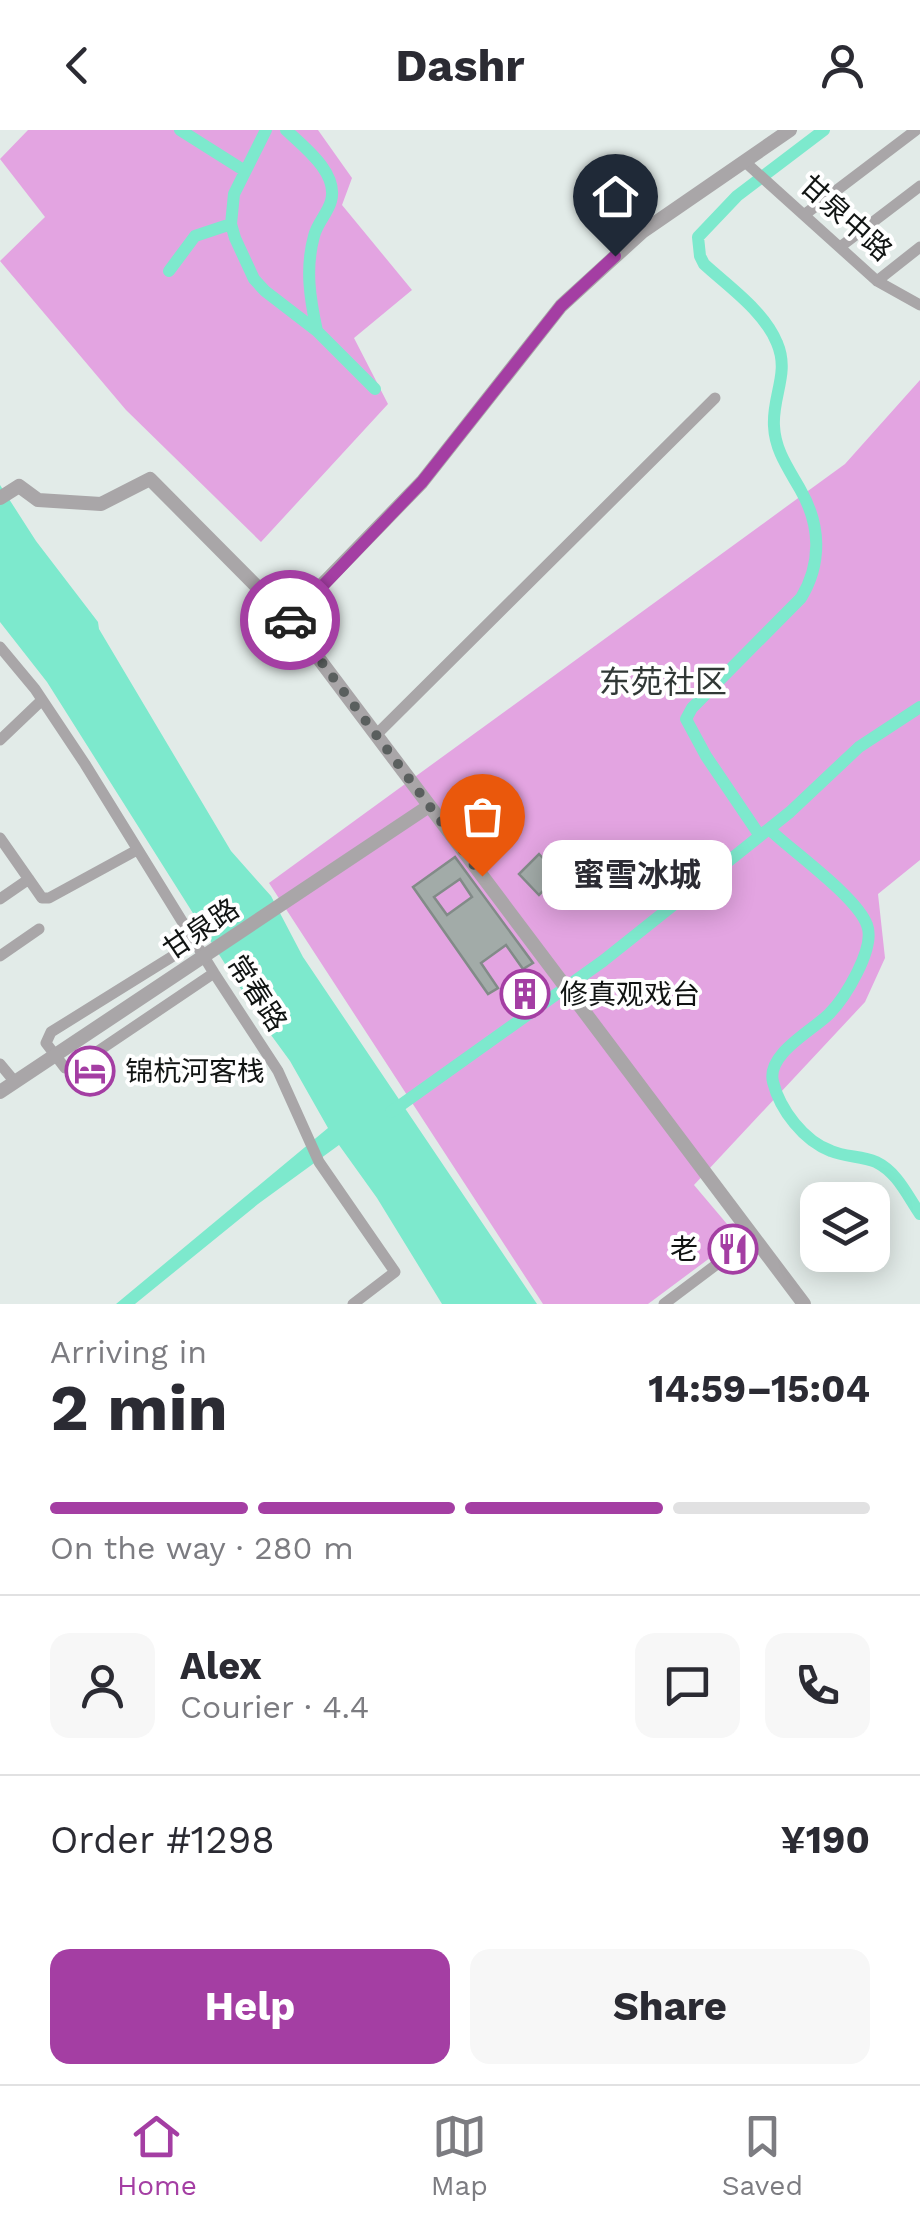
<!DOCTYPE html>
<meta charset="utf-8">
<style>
body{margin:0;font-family:"Work Sans","Noto Sans SC",sans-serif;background:#f7f7f7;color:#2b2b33;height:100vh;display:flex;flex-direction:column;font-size:38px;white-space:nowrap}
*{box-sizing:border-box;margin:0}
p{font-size:32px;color:#7c7c81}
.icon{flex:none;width:55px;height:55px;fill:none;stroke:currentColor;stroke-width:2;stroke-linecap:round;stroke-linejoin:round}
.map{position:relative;height:1174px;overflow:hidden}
.drawer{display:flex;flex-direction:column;background:#fff;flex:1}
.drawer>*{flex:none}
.tools{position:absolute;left:800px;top:1052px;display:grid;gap:20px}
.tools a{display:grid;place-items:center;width:90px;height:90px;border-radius:20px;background:#fff;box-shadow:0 5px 25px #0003;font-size:50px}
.pin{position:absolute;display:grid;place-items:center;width:85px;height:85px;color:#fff;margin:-102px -42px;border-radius:50% 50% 50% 0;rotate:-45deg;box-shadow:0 0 10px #0007}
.pin .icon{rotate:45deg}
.courier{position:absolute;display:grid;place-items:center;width:100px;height:100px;margin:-50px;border:8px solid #a43ea3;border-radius:50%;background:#fff;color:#222;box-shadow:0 2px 12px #0007}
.bubble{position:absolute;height:70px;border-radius:20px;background:#fff;box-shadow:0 5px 25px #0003;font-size:32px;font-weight:700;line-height:70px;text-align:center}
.summary em{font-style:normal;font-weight:700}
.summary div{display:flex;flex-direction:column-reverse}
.summary{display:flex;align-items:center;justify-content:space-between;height:170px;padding:0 50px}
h1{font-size:65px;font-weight:700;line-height:75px}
.bar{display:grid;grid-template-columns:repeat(4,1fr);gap:15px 10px;align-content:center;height:120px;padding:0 50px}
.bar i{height:12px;border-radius:8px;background:#e1e1e2}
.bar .on{background:#a43ea3}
.bar p{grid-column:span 4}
.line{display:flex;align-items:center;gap:25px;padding:0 50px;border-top:2px solid #e1e1e2}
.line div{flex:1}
.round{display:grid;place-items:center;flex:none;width:105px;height:105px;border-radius:20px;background:#f7f7f7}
.button{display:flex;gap:20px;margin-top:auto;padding:20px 50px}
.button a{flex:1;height:115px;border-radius:20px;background:#a43ea3;color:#fff;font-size:40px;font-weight:700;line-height:115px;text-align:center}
.button a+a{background:#f7f7f7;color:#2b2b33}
header{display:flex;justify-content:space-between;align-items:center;height:130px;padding:0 50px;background:#fff;font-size:45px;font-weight:700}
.tab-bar{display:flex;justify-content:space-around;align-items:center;height:140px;border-top:2px solid #e1e1e2;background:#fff;font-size:28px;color:#7c7c81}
.tab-bar a{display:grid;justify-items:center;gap:5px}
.tab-bar .on{color:#a43ea3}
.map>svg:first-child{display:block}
.green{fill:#e3a4e1}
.water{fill:#7de9cd}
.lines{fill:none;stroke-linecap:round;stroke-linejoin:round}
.canal{stroke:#7de9cd;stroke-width:12}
.building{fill:#a2aba8;stroke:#828b88;stroke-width:2.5;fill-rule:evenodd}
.minor{stroke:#a9a6a8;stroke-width:11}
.tertiary{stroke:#a9a6a8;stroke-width:14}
.done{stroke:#5a5f5e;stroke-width:10;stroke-dasharray:0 18}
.route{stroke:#a43ea3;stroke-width:12}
.labels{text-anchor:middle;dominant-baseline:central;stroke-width:8;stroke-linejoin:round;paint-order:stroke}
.street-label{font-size:28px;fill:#111413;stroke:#fff}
.poi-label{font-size:28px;fill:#111413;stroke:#fff;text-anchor:start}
.quarter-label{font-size:32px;fill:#313836;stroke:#fff}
</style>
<header><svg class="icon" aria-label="back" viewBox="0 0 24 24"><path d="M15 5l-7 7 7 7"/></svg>Dashr<svg class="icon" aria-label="person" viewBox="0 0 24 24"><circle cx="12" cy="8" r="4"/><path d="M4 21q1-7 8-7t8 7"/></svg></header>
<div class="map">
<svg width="920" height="1174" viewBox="0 0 920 1174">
<rect width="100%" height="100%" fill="#e2ebe8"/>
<path class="green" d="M28,0H318L352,48L342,75L412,160L354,208L388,274L261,412L126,280L0,131L45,87L0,29Z
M920,250V730L878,764L885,828L865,872L694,1055L738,1107L648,1174H543L269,753L845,334Z"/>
<path class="water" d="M0,355L36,411L98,492L99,499L231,721L271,766L303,827L537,1174H442L377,1068L339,1015L258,1074L135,1174H116L328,998L290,931L263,894L47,552L0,492Z"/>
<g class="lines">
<path class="canal" d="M180,0L245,41
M266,0L234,64L231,94L235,108L254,149L265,161L317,201L375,259
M286,0C303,16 339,43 331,71C328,83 317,93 314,106C305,139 310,169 317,201
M169,141L195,106L231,94
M769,699C793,722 857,767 867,795C876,818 845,868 829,884C812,901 766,924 773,952C780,980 804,1011 831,1021C845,1027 862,1026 876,1032C897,1042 907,1065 920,1084
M760,706L706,626L686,589L692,578L801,468C822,433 821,395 800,359C788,338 775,320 774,296C772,266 790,243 777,213C764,181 729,157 704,134L700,126L698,107L737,66L824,0
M391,982L603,831L790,682L859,617L920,577"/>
</g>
<path class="building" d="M539,724L559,745L539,765L519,744Z
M455,727L533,833L523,839L506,815L481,833L498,858L488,864L413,757ZM460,749L472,767L447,785L434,767Z"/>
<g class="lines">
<path class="minor" d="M744,31L877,151L920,175
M804,85L916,0
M840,117L920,56
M877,151L920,117
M0,517L35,559L85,634L214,843L278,941L319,1032L395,1142L353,1174
M376,605L715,268
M0,610L42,570
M0,708L42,768H49L137,720
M0,769L29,749
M194,813L51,902L46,913L65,938L79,934L214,843
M0,826L39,799
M0,934L15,952
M664,1174L753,1107"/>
<path class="tertiary" d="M0,368L19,356L38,370L101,374L150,349L289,489L804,1174
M289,489L422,352L561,176L642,102L790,0
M0,962L429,676"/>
</g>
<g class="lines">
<path class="done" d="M290,490L482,746"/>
<path class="route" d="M290,490L422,352L561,176L615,126"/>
</g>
<defs>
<g id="building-ring" transform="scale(2.5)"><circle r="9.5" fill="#fff" stroke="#a43ea3" stroke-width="1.5"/><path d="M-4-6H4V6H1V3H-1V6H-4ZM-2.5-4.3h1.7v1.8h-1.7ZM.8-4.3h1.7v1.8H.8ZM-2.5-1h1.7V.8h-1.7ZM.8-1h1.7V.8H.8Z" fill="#a43ea3"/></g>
<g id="hotel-ring" transform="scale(2.5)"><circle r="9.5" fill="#fff" stroke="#a43ea3" stroke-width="1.5"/><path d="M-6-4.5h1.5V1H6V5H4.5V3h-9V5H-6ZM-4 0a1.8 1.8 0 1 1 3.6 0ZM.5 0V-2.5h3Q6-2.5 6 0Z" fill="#a43ea3"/></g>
<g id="restaurant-ring" transform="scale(2.5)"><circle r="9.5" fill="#fff" stroke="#a43ea3" stroke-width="1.5"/><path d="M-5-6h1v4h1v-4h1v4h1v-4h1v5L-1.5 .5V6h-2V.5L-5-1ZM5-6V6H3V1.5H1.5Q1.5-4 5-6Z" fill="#a43ea3"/></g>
</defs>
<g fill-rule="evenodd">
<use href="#building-ring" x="525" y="864"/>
<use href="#hotel-ring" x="90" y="941"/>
<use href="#restaurant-ring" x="733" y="1119"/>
</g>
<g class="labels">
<g class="street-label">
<text transform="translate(846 88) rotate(42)">甘泉中路</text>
<text transform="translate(201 799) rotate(-34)">甘泉路</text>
<text transform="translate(257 863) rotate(57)">常春路</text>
</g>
<g class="poi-label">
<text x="560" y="864">修真观戏台</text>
<text x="125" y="941">锦杭河客栈</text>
<text x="698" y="1119" text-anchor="end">老</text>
</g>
<g class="quarter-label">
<text x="663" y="552">东苑社区</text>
</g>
</g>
</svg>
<div class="tools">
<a><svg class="icon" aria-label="layers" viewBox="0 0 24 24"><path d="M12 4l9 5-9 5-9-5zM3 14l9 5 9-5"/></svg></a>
</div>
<div class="pin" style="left:482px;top:746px;background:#ea580c"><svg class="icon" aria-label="bag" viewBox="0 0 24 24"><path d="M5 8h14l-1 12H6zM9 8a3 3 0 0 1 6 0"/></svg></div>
<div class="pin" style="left:615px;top:126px;background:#1f2937"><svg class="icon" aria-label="home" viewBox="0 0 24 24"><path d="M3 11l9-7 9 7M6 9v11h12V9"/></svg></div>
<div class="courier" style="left:290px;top:490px"><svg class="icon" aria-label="car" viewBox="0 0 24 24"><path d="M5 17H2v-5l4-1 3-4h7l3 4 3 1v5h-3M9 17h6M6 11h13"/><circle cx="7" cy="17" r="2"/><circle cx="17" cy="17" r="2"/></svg></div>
<div class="bubble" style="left:542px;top:710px;width:190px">蜜雪冰城</div>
</div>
<section class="drawer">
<div class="summary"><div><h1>2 min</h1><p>Arriving in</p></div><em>14:59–15:04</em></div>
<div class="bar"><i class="on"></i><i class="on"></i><i class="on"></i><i></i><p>On the way · 280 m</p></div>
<div class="line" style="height:180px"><a class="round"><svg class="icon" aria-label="person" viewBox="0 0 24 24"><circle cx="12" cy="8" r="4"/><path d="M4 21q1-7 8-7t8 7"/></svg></a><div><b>Alex</b><p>Courier · 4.4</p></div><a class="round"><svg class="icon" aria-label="chat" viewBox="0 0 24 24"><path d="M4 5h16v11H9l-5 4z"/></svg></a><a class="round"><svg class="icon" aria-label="phone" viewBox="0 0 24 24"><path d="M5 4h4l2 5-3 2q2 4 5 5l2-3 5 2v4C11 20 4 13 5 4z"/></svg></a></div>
<div class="line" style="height:130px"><div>Order #1298</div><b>¥190</b></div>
<div class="button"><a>Help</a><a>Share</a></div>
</section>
<nav class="tab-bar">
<a class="on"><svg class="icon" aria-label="home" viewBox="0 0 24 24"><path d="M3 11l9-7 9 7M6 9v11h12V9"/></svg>Home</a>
<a><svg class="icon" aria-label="map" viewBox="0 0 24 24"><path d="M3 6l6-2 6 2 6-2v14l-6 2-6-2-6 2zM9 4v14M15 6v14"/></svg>Map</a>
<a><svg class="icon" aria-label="saved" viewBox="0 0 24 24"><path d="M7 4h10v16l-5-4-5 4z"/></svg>Saved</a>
</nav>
